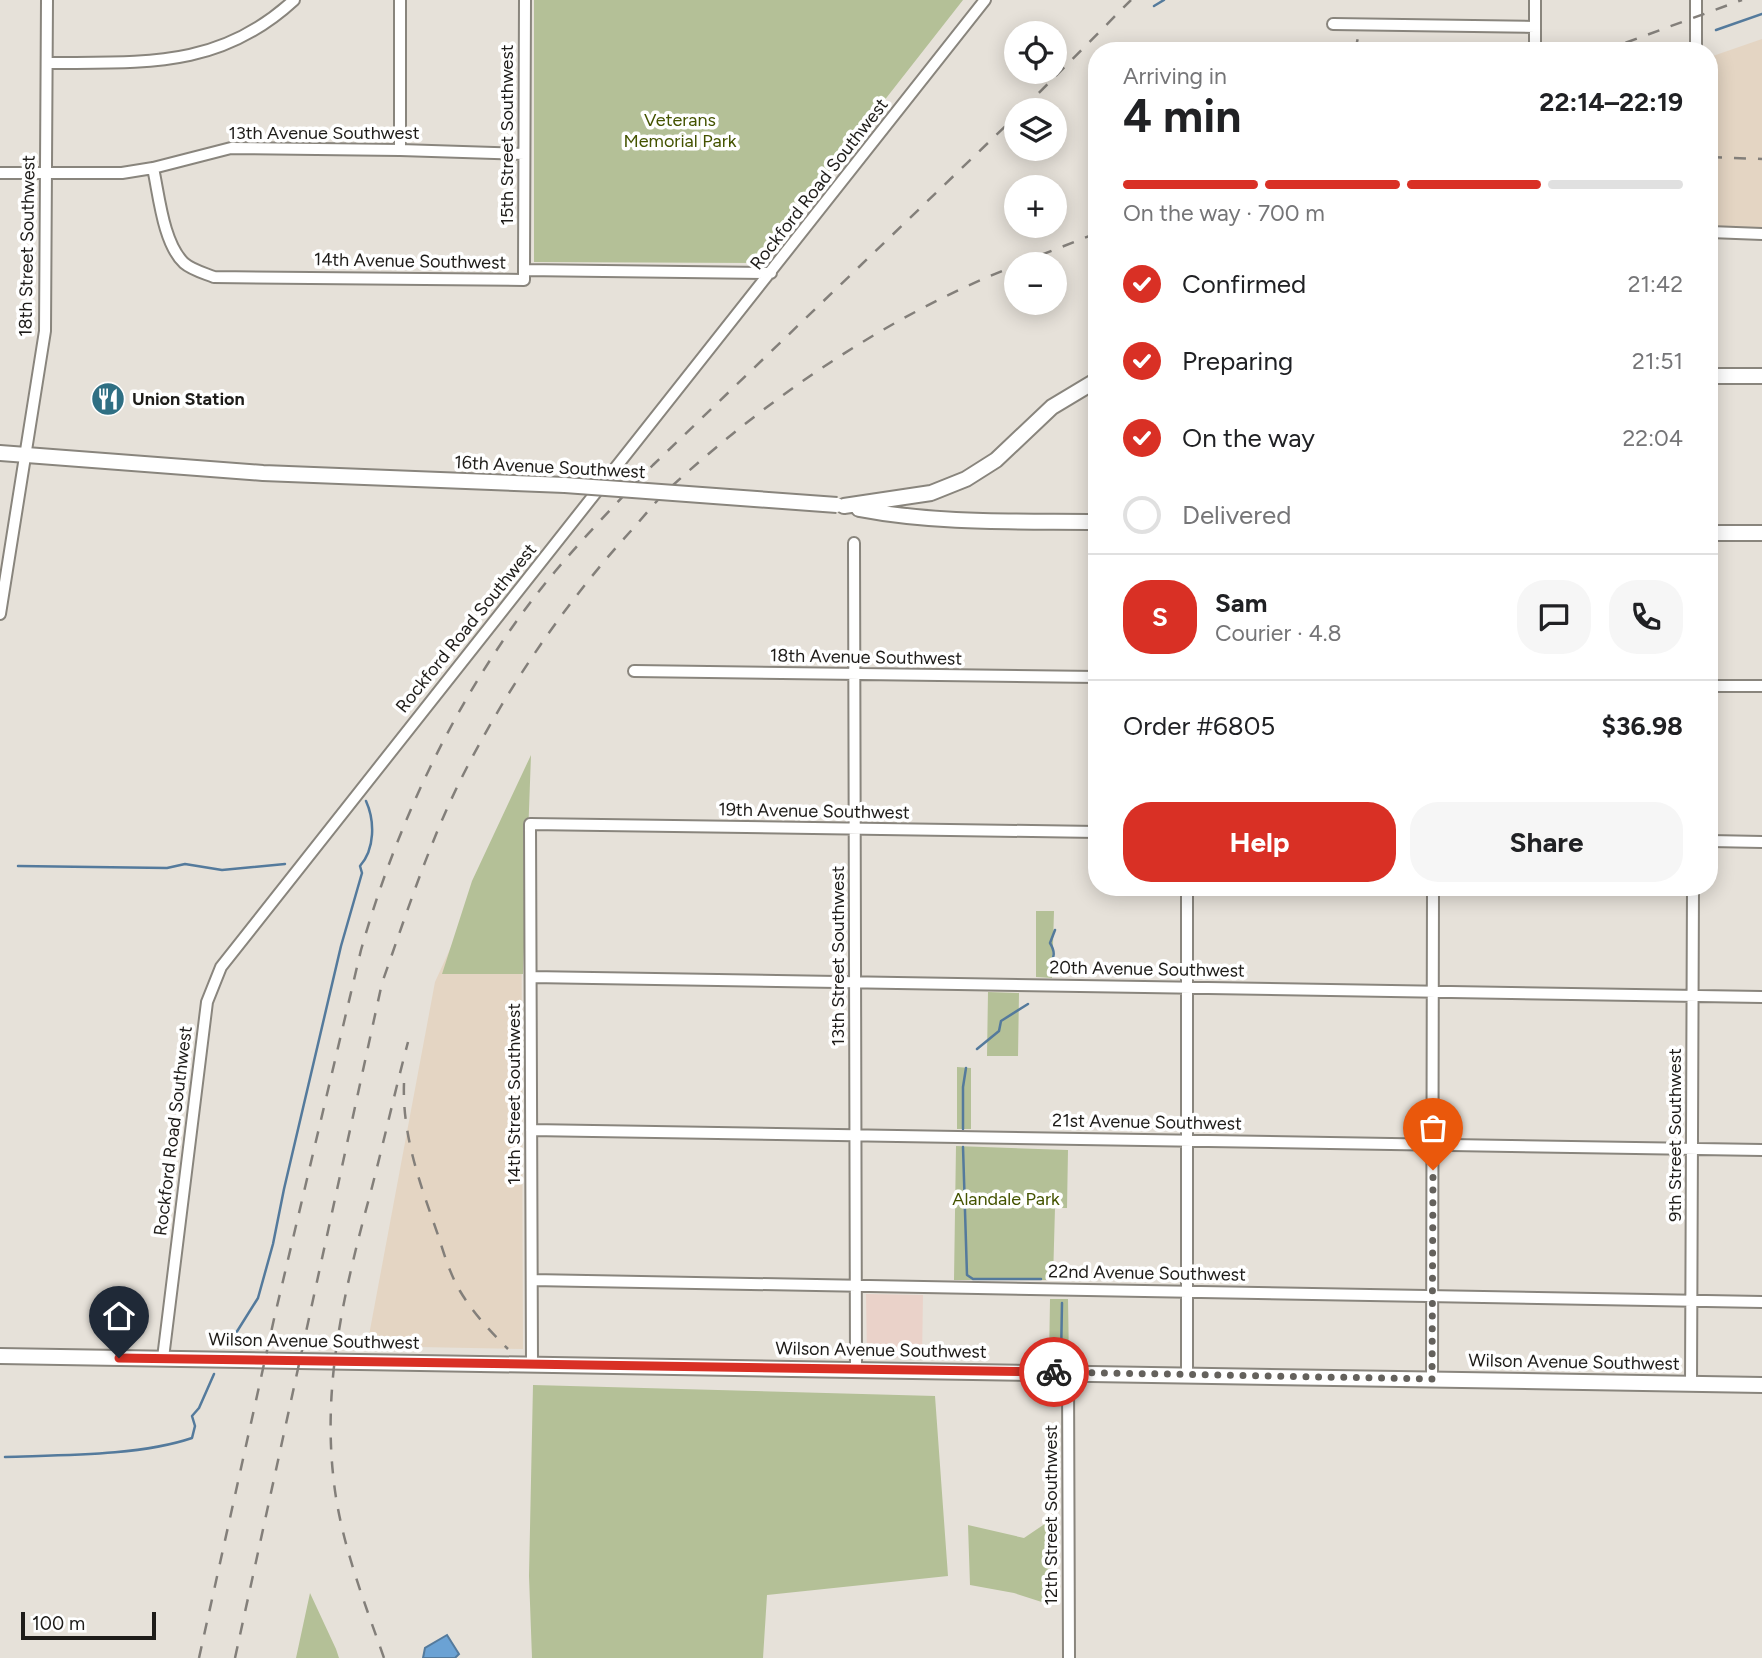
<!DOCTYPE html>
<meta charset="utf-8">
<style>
body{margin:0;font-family:Figtree,sans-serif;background:#f6f6f6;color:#202124;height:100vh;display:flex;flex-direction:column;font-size:26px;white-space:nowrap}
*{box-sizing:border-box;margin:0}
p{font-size:23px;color:#757577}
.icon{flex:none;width:38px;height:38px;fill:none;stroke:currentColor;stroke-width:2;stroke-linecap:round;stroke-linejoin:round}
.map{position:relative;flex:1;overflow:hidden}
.details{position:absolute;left:1088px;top:42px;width:630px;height:854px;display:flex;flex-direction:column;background:#fff;border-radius:28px;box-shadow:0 4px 18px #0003}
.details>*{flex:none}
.buttons{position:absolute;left:1004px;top:21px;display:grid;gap:14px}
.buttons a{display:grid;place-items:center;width:63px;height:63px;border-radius:50%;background:#fff;box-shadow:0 4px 18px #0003;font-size:35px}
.scale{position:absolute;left:21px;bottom:18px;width:135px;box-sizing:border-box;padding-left:7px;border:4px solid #1e1c19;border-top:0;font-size:19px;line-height:24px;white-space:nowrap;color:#1e1c19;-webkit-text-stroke:5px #fff;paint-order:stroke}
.pin{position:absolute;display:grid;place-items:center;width:60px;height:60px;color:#fff;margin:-72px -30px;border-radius:50% 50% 50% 0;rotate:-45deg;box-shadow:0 0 7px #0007}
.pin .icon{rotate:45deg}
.courier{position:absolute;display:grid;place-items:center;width:70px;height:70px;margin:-35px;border:5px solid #d93025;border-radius:50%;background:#fff;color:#222;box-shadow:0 2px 9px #0007}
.head em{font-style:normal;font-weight:700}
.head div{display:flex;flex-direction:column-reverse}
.head{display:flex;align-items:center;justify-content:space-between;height:119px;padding:0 35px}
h1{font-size:46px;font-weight:700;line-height:52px}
.bar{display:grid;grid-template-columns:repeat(4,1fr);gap:10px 7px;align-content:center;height:84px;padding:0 35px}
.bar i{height:9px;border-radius:5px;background:#e0e0e0}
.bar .on{background:#d93025}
.bar p{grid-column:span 4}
.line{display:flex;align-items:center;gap:18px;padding:0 35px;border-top:2px solid #e0e0e0}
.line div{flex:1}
.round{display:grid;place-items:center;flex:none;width:74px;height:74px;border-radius:28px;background:#f6f6f6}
ol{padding:0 35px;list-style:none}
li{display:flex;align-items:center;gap:21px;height:77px}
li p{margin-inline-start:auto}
li .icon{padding:7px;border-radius:50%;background:#d93025;color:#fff;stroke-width:4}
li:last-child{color:#757577}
li i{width:38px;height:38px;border:4px solid #e0e0e0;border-radius:50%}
.button{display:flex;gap:14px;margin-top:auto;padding:14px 35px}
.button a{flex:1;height:80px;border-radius:28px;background:#d93025;color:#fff;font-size:28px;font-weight:700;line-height:80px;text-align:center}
.button a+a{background:#f6f6f6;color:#202124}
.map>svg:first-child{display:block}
.commercial{fill:#ead2c9}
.industrial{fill:#e4d5c3}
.green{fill:#b4c097}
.water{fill:#6ba2d4;stroke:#547a9c;stroke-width:2}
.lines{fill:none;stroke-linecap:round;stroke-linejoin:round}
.stream{stroke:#547a9c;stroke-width:2.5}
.minor-casing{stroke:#89857d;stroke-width:14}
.major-casing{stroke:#89857d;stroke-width:18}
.minor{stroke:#fff;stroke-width:10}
.major{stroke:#fff;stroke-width:14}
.rail{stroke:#837f7a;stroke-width:2.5;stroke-dasharray:12 12;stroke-linecap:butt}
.major-bridge-casing{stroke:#89857d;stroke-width:18;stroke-linecap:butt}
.major-bridge{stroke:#fff;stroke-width:14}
.done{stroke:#64615c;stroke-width:7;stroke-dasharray:0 12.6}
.route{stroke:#d93025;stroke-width:9}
.labels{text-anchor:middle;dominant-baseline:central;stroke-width:7;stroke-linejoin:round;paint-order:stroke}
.park-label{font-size:18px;fill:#445300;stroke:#fff}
.street-label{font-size:18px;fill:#1e1c19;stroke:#fff}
.poi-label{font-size:18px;font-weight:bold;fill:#1e1c19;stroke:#fff;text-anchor:start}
</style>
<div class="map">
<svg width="1762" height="1658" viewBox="0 0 1762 1658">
<rect width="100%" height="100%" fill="#e6e1d9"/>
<path class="commercial" d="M866,1294L923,1295L922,1358L867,1357Z"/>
<path class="industrial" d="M1762,39V229L1710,226V57Z
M521,793L523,1349L367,1346L435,982Z"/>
<path class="green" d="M534,0H963L757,263L534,262Z
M531,755L523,974H442L472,881Z
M1036,911H1054L1052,978L1036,977Z
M988,992L1019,993L1018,1056H987Z
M957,1067L971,1068V1129H957Z
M956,1146L1068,1150L1067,1208H1055L1053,1280H954Z
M1050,1299H1068L1069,1361L1049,1360Z
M533,1385L935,1396L948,1576L767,1595L763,1658H532L529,1576Z
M1052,1519L1048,1604L1014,1593L970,1585L968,1525L1024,1538Z
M310,1593L336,1649L339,1658H296Z"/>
<path class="water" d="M447,1635L459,1654L455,1658H423L425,1648Z"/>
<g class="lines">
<path class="stream" d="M1154,6L1164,0
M1716,30L1762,14
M1661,51L1675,45
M18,866L167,868L185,864L222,870L285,864
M1049,966C1054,957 1056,953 1050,943L1055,930
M977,1049L999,1031L1001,1021L1028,1004
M963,1129V1087L966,1068
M963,1147L967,1275L973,1279H1041
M231,1341L258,1298L273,1244L284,1189L341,946L362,873L360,866C375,849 375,821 366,801
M1061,1358L1062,1303
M5,1457C62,1455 139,1456 192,1438L195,1426L192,1416L199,1408L214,1374"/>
<g class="minor-casing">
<path id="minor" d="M1333,24L1535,27
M1535,51V0
M1696,51V0
M47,63C142,62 218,70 294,0
M400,150V0
M153,168C159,195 163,243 184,263C192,270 204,273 214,277L524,280V270L771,273
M0,173H122L153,168L231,148L400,150L524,154
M1710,232L1762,234
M524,270L525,0
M854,543L856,1369
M0,614L45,331L47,0
M634,671L1097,677
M1710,686H1762
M1710,841L1762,842
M531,977L1762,997
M531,1130L1762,1150
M532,1280L1762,1302
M163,1358L207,1002L221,967L985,0
M532,1364L530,824L1097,832
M1068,1373L1069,1658
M1187,1375V887
M1432,1379L1433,887
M1691,1383L1693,887"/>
</g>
<g class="major-casing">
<path id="major" d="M1710,376H1762
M0,453L263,473L565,485
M844,506L931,493L966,479L996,460L1052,407L1097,380
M859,509C937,524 1018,521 1097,522
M1710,533H1762
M0,1356L1762,1385"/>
</g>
<use href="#minor" class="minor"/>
<use href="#major" class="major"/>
<path class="rail" d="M1355,51L1359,33
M1603,51L1742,0
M1022,110L1131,0
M1710,157L1762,159
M1018,264L1097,233
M404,1083C402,1137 421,1186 438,1235C444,1254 450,1274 460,1291C473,1313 490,1331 508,1349
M199,1658L274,1319L361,950C397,823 455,700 536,595C572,549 613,507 653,465L1017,115
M235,1658L382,983C406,915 428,846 460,781C505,691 562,607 629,533C643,518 656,500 672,486C773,394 889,315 1017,265
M384,1658C363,1598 339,1538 333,1474C323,1377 346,1284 371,1191C384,1141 395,1091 408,1042"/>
<g class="major-bridge-casing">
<path id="major-bridge" d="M565,485L837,505"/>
</g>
<use href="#major-bridge" class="major-bridge"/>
</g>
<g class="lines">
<path class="done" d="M1054,1372L1432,1379L1433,1170"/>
<path class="route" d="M119,1358L1054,1372"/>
</g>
<defs>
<g id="restaurant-disc" transform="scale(1.75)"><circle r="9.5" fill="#2f6f83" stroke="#fff"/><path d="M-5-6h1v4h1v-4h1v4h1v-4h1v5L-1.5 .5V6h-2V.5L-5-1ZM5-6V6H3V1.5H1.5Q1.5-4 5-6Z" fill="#fff"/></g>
</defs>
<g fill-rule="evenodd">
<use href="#restaurant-disc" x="108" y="399"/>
</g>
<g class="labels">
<g class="park-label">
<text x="680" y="120">Veterans<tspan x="680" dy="21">Memorial Park</tspan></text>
<text x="1006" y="1199">Alandale Park</text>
</g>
<g class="street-label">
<text x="324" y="133">13th Avenue Southwest</text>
<text transform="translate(507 135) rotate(-90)">15th Street Southwest</text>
<text transform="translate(819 184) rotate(-52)">Rockford Road Southwest</text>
<text transform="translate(27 246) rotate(-89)">18th Street Southwest</text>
<text transform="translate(410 261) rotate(1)">14th Avenue Southwest</text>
<text transform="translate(550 467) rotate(3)">16th Avenue Southwest</text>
<text transform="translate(466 628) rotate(-51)">Rockford Road Southwest</text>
<text transform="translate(866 657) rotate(1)">18th Avenue Southwest</text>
<text transform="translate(814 811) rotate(1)">19th Avenue Southwest</text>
<text transform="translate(838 956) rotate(-90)">13th Street Southwest</text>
<text transform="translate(1147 969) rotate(1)">20th Avenue Southwest</text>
<text transform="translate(514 1094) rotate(-90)">14th Street Southwest</text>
<text transform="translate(1147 1122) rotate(1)">21st Avenue Southwest</text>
<text transform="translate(173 1131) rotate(-83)">Rockford Road Southwest</text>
<text transform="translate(1675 1135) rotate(-90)">9th Street Southwest</text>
<text transform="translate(1147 1273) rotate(1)">22nd Avenue Southwest</text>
<text transform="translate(314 1341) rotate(1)">Wilson Avenue Southwest</text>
<text transform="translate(881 1350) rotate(1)">Wilson Avenue Southwest</text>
<text transform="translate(1574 1362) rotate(1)">Wilson Avenue Southwest</text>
<text transform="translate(1051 1515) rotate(-90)">12th Street Southwest</text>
</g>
<g class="poi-label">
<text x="132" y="399">Union Station</text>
</g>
</g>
</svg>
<div class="buttons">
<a><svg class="icon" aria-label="locate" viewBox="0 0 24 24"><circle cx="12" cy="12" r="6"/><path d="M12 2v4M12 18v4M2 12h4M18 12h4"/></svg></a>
<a><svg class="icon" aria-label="layers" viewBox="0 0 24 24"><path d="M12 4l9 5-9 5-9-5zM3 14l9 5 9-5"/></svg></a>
<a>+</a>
<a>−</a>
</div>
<div class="scale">100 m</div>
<div class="pin" style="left:1433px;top:1170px;background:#ea580c"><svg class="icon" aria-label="bag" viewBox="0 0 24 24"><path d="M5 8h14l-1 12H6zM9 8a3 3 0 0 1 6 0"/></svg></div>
<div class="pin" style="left:119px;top:1358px;background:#1f2937"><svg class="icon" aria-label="home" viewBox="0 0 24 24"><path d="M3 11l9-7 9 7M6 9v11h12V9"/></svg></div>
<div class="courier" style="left:1054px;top:1372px"><svg class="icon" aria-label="bike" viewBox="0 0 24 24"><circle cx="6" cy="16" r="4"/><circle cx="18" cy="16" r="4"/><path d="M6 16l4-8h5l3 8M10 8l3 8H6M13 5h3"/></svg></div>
<section class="details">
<div class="head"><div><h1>4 min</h1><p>Arriving in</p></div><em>22:14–22:19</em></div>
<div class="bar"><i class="on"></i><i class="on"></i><i class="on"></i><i></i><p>On the way · 700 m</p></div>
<ol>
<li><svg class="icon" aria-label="check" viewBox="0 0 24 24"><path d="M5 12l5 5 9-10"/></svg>Confirmed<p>21:42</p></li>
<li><svg class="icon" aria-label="check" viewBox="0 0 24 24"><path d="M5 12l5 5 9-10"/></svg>Preparing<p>21:51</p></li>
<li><svg class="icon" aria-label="check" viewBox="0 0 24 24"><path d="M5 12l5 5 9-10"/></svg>On the way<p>22:04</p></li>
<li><i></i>Delivered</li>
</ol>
<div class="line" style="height:126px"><b class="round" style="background:#d93025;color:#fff">S</b><div><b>Sam</b><p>Courier · 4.8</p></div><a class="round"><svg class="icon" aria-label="chat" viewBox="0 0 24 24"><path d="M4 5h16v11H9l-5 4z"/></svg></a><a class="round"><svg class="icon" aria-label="phone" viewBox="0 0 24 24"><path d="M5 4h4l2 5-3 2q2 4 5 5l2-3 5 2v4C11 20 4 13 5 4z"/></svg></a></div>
<div class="line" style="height:91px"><div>Order #6805</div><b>$36.98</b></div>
<div class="button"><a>Help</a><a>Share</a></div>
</section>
</div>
